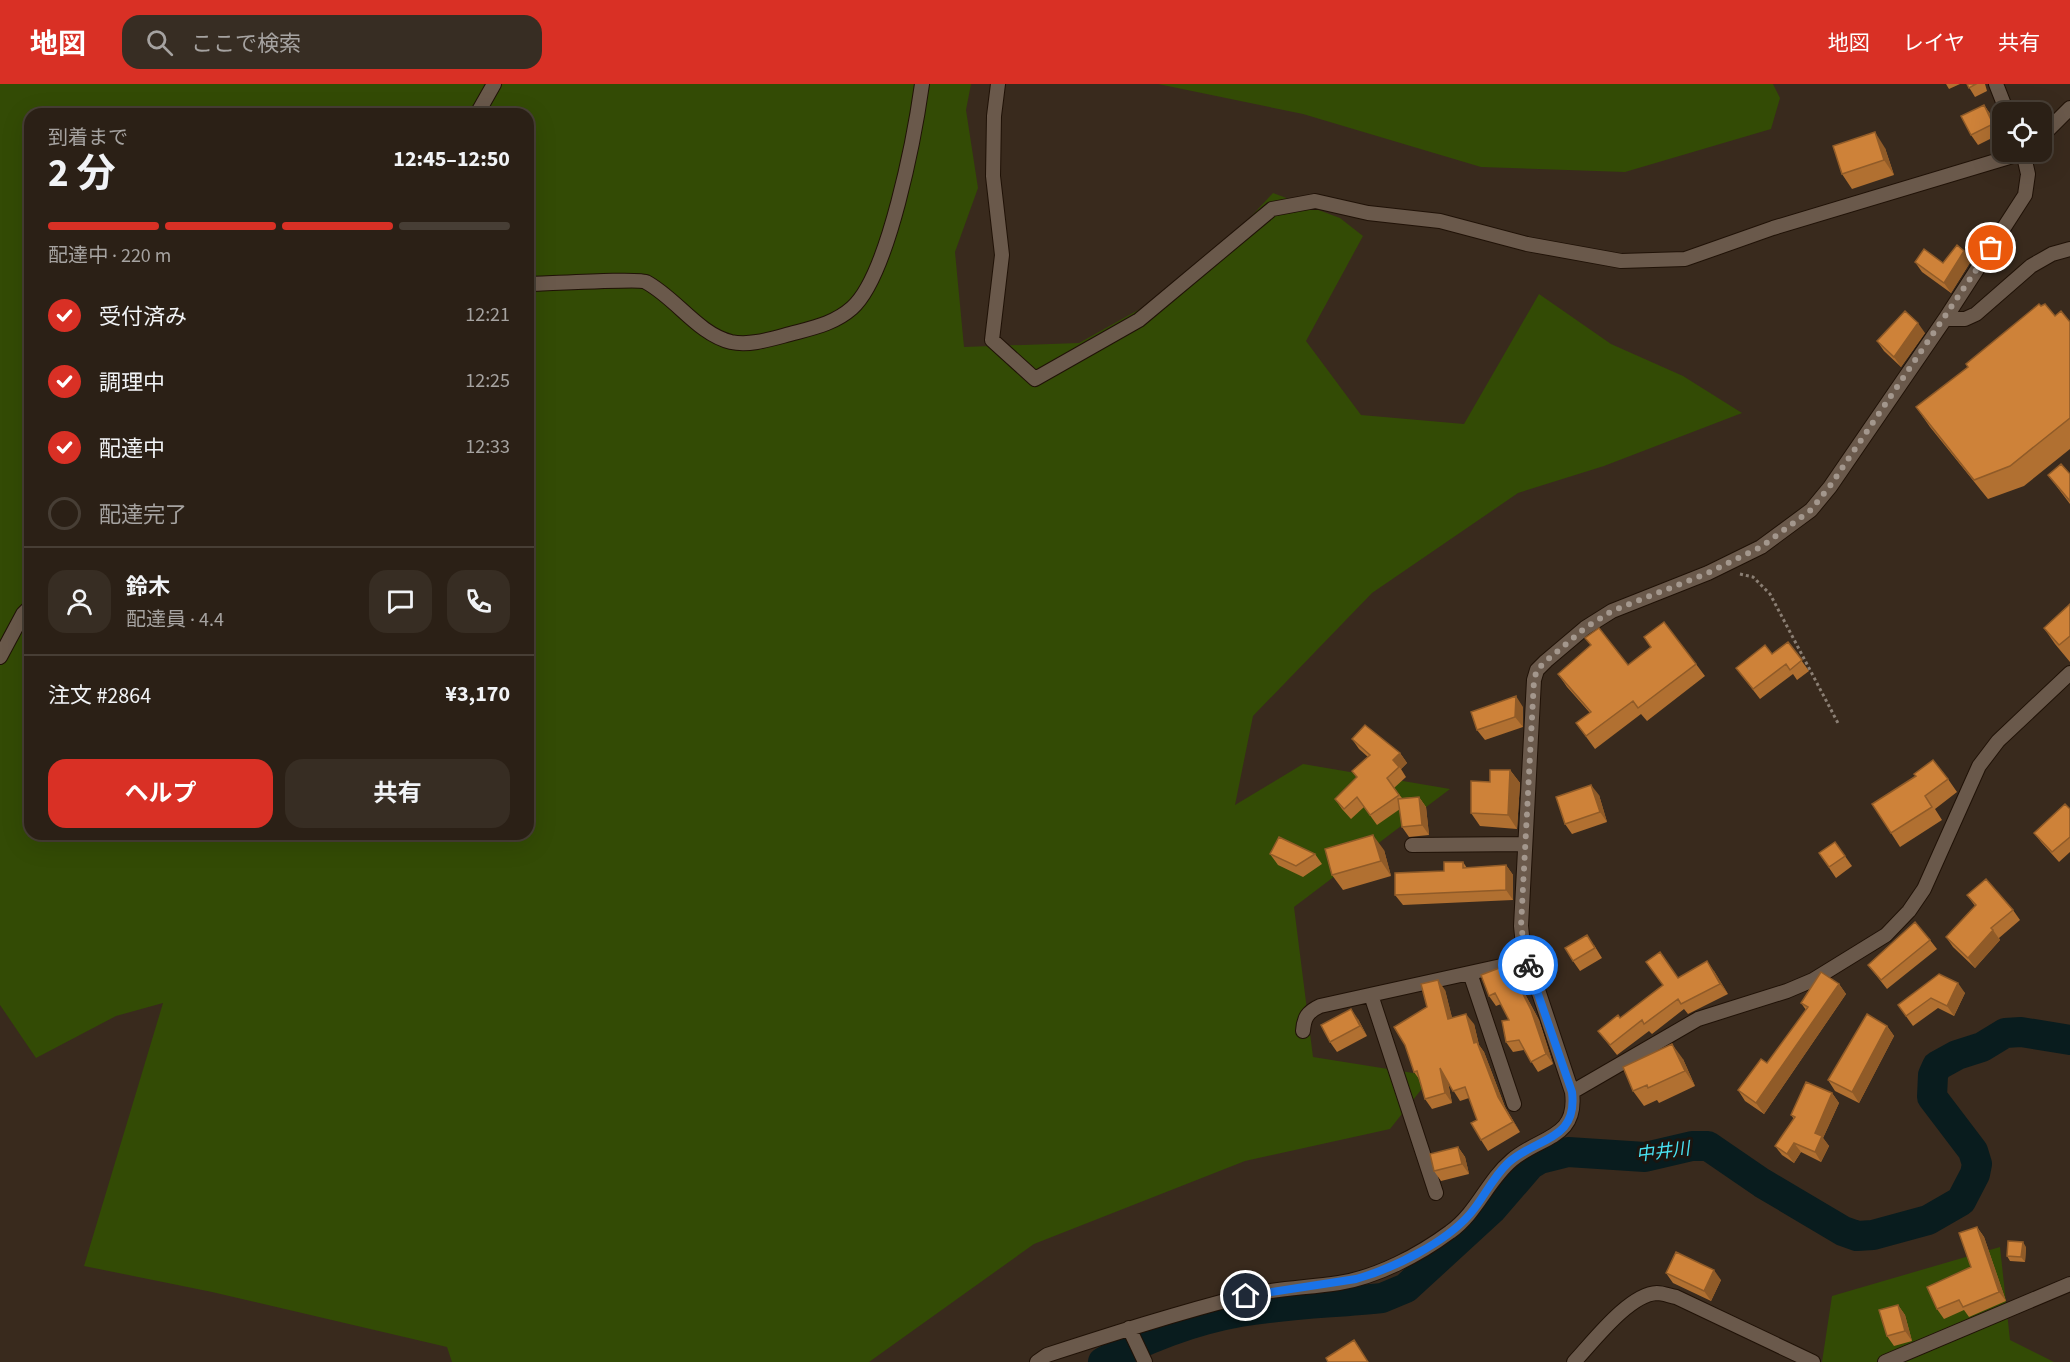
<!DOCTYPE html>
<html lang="ja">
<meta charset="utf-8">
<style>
body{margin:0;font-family:"Source Sans 3","Noto Sans JP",sans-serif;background:#372d23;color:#f1f3f6;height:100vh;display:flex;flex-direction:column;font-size:22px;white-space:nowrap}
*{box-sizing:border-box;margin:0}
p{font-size:20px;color:#a6a3a1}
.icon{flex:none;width:33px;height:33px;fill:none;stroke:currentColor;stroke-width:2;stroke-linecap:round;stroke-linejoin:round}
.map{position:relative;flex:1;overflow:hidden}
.sheet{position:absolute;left:24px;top:24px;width:510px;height:732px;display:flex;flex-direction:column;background:#2b2016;border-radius:18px;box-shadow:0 6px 24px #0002,0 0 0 2px #473e35}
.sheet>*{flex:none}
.fabs{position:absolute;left:1992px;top:18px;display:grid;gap:12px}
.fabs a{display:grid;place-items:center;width:60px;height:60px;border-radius:12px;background:#2b2016;box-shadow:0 6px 24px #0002,0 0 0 2px #473e35;font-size:30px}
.pin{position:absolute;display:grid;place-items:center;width:51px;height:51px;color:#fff;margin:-26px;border:3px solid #fff;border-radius:50%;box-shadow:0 2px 6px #0007}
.courier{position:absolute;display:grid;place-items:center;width:60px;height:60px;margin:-30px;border:4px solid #1a73e8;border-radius:50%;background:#fff;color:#222;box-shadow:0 2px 8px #0007}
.overview em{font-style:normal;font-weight:700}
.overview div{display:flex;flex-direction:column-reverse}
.overview{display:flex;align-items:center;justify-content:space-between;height:102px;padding:0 24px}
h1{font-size:39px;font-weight:700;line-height:45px}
.bar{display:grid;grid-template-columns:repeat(4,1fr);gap:9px 6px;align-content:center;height:72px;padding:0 24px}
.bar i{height:8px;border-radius:4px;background:#473e35}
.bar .active{background:#d93025}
.bar p{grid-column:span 4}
.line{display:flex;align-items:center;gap:15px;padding:0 24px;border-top:2px solid #473e35}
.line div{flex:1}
.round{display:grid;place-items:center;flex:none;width:63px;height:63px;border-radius:18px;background:#372d23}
ol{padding:0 24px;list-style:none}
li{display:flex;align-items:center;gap:18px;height:66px}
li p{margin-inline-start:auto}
li .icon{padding:6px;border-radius:50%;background:#d93025;color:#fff;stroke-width:4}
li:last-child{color:#a6a3a1}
li i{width:33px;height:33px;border:3px solid #473e35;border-radius:50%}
.primary-button{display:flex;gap:12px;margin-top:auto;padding:12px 24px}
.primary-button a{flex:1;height:69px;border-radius:18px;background:#d93025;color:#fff;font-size:24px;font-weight:700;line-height:69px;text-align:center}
.primary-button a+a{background:#372d23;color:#f1f3f6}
header{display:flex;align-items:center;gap:36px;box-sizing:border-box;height:84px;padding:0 30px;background:#d93025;color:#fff}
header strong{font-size:28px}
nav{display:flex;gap:33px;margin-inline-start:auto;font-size:21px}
.search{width:420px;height:54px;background:#372d23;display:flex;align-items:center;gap:15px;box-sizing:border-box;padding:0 21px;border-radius:18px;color:#a6a3a1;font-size:22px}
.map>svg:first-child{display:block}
.green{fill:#334b05;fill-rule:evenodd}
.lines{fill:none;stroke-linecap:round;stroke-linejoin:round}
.river{stroke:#091c1e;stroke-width:30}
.minor-casing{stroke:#201207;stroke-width:16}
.path{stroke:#8b7f74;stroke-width:3;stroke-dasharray:3 3;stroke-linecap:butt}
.minor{stroke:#6a594b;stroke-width:14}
.wall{fill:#b17031}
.shaded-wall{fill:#905b28}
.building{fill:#ce8239;stroke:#905b28;stroke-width:1.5}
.done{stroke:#a3978d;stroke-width:6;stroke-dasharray:0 10.8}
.route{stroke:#1a73e8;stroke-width:8}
.labels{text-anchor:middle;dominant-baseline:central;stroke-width:6;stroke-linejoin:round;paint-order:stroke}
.water-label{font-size:18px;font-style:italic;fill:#49e2f2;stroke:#1b140f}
</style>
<header>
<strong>地図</strong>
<div class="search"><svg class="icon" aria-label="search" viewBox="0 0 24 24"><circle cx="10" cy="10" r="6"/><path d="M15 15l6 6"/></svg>ここで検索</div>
<nav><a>地図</a><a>レイヤ</a><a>共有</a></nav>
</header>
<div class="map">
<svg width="2070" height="1278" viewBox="0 0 2070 1278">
<rect width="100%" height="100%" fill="#392a1d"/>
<path class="green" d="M0,0H971L966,26L978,104L955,168L964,263L1079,259L1192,196L1273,109L1340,134L1363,152L1306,257L1361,331L1464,340L1539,210L1611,260L1683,292L1742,329L1604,382L1518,409L1372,509L1253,632L1235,721L1303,680L1450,705L1294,823L1313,973L1432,992L1390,1045L1245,1077L1034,1160L869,1278H452L447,1263L212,1208L84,1182L163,919L116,932L36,974L0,921ZM30,30H528V750H30Z
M1158,0H1773L1780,14L1771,45L1625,88L1481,83L1303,30Z
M2000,1163L2010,1256L2054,1278H1822L1832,1212Z"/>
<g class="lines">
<path class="river" d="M1103,1278C1143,1255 1194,1236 1240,1228C1287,1220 1335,1219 1382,1214L1406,1204L1492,1125L1530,1081L1540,1075L1568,1068L1645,1073L1692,1062H1708L1762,1099L1843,1147L1857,1152L1873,1151L1928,1136L1961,1117L1975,1090L1977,1080L1973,1067L1932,1013L1933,991L1937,982L1957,971L1982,963L2005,949L2021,948L2070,956"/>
<g class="minor-casing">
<path id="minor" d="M998,0L994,32L993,92L1002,171L992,256L1035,295L1139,236L1272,125L1315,117L1368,129L1440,137L1527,160L1621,177L1685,175L1773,144L2026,68
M1996,0L2007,28
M477,30L494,0
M2042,52L2070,24
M528,200C545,200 639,194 646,198C676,214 698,250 731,258C750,262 771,255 790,250C812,244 834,240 852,224C889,191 915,50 922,0
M1945,235H1965L1976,230L2031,182L2052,170L2070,165
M0,573L23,530L30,523
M1412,761L1525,760
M1470,889L1514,1020
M1371,911L1436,1109
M1303,947C1304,934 1307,928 1320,922L1524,877
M1572,1008L1698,935L1787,907L1813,896L1886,851L1909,827L1924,805L1979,682L1998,657L2070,589
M1129,1244L1145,1278
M1037,1278L1047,1271C1112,1250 1177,1229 1244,1212C1275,1204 1307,1204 1339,1199C1377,1193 1419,1171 1450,1148C1477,1129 1487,1097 1512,1076C1540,1052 1578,1055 1572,1008L1523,861L1521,842L1534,596L1537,586L1546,577L1585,544L1612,527L1708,489L1761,463L1811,426L1830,403L1945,235L2025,111L2028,90L2023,68
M1574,1278C1593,1258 1629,1210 1657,1209C1663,1209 1670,1212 1676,1213L1813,1278
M1885,1278L2070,1200"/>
</g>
<path class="path" d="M1740,490L1753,493L1770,510L1839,641"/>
<use href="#minor" class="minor"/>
</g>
<path class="wall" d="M1946,0H1960L1949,5Z
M1967,0H1985L1987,7L1975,13Z
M1984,21L1991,31L2000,50L1978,61L1971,51Z
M1885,64L1894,91L1852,105L1842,90Z
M1971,177L1951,209L1922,188L1915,178L1943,179Z
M2041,222L2055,232L2070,238V365L2024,402L1988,415L1930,343L1916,323L1968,283Z
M1925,249L1901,283L1884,267L1877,257Z
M2070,390V420L2048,391Z
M2070,520V578L2055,560L2044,544Z
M1788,558L1809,587L1797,596L1793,590L1760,615L1736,584L1772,570Z
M1696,580L1705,592L1647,637L1641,630L1595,665L1576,639L1590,629L1567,603L1558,590L1628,581Z
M1523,623V643L1485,656L1477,646Z
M1352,655L1400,669L1407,679L1401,685L1406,693L1394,704L1402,714L1419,713L1426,723L1429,751L1409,753L1402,743L1400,725L1377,741L1364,723L1351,735L1342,725L1335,715L1357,694L1352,687L1368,673L1359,665Z
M1510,686L1520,699L1517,745L1480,742L1471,729L1490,698Z
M1916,692L1948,695L1957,708L1935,725L1942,736L1900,763L1891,749Z
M1599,711L1607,738L1572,750L1565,740Z
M2070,725V768L2059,778L2041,758L2034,749Z
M1835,758L1852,782L1836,794L1819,769Z
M1384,766L1391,792L1343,806L1332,791Z
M1270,770H1315L1322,780L1303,793L1278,781Z
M1463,778L1467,784L1506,781L1513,791V816L1403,821L1395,811Z
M1967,811L2013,826L2020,836L1999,854L2000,856L1975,884L1953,863L1946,853L1975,822Z
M1930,856L1937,865L1887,905L1868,881Z
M1594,861L1602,874L1580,887L1573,877Z
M1714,887L1728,910L1688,930L1684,925L1652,950L1649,947L1617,971L1598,947L1620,934L1678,894Z
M1523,888L1529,909L1525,910L1539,936L1553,980L1538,988L1524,966L1513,968L1506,958L1509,936L1501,920L1496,922L1489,912Z
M1939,890L1965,909L1954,932L1938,924L1913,942L1898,921Z
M1839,900L1846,910L1764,1030L1745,1017L1738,1006L1767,979L1806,926L1801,919Z
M1445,906L1452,934L1474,940L1479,961L1484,968L1505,1023L1520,1048L1488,1067L1481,1056L1477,1036L1469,1014L1460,1017L1448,998L1452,1019L1432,1025L1425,1015L1419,995L1414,988L1405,961L1427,923Z
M1358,935L1367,952L1337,968L1330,958Z
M1887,942L1894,952L1859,1019L1835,1007L1828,996Z
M1683,975L1695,1002L1659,1019L1657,1016L1644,1022L1633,1007Z
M1832,1009L1839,1019L1823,1054L1829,1062L1821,1078L1801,1068L1794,1079L1782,1071L1775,1062L1794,1035L1791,1031Z
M1458,1063L1465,1073L1469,1090L1441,1097L1434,1087Z
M1977,1143L1984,1153L2006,1217L1969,1233L1964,1226L1944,1235L1937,1225L1971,1183Z
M2026,1163L2025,1178L2010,1177L2007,1172Z
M1666,1189L1721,1196L1711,1217L1673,1199Z
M1898,1221L1905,1231L1912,1257L1894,1262L1887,1252Z"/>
<path class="shaded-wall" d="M1984,21L1991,31L2000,50L1993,40Z
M1875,48L1885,64L1894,91L1884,76Z
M1964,167L1971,177L1951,209L1944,199Z
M1918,239L1925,249L1901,283L1894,273Z
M1516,612L1523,623V643L1515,633Z
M1400,669L1407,679L1401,685L1393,676Z
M1510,686L1520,699L1517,745L1508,731Z
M1591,701L1599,711L1607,738L1600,728Z
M1419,713L1426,723L1429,751L1422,741Z
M1373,751L1384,766L1391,792L1381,777Z
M1506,781L1513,791V816L1506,806Z
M1993,846L2000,856L1975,884L1968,874Z
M1707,877L1714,887L1728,910L1720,900Z
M1515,878L1523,888L1529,909L1522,899Z
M1438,896L1445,906L1455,945L1448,935Z
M1958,899L1965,909L1954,932L1947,922Z
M1518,900L1525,910L1539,936L1553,980L1546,970Z
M1839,900L1846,910L1764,1030L1756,1019Z
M1351,925L1358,935L1367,952L1360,942Z
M1466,930L1474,940L1479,961L1484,968L1505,1023L1520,1048L1513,1038L1498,1013L1474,959Z
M1887,942L1894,952L1859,1019L1852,1008Z
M1672,960L1683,975L1695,1002L1685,987Z
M1440,984L1447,994L1452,1019L1445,1009Z
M1832,1009L1839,1019L1823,1054L1829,1062L1821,1078L1815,1068V1049Z
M1794,1059L1801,1068L1794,1079L1787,1070Z
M1458,1063L1465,1073L1469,1090L1462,1080Z
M1977,1143L1984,1153L2006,1217L1999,1208Z
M2023,1158L2026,1163L2025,1178L2021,1173Z
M1714,1186L1721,1196L1711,1217L1704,1207Z
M1898,1221L1905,1231L1912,1257L1905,1247Z"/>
<path class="building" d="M1967,0H1976L1969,4Z
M1984,21L1993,40L1971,51L1961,32Z
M1875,48L1884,76L1842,90L1833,62Z
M1957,161L1964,167L1944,199L1915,178L1924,165L1943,179Z
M2039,220L2041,222L2045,220L2055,232L2061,227L2070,238V334L2010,382L1974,396L1916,323L1968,283L1966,280Z
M1905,227L1918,239L1894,273L1877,257Z
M2061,380L2070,390V417L2048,391Z
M2070,520V552L2059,561L2044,544Z
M1664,538L1696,580L1638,624L1633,617L1586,652L1576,639L1591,628L1558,590L1591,561L1585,554L1599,544L1628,581L1651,563L1644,553Z
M1788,558L1802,576L1790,586L1786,580L1753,605L1736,584L1765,561L1772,570Z
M1516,612L1515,633L1477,646L1471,628Z
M1365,641L1400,669L1393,676L1399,683L1387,694L1399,711L1370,731L1357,713L1344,725L1335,715L1357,693L1352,687L1370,671L1352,655Z
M1933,676L1948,695L1925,712L1932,723L1891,749L1872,720L1916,692L1914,690Z
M1490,686H1510L1508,731L1471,729V697L1490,698Z
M1591,701L1600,728L1565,740L1556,713Z
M1419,713L1422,741L1402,743L1398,715Z
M2065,720L2070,725V753L2052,768L2034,749Z
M1373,751L1381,777L1332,791L1325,765Z
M1279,753L1315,770L1296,782L1270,770Z
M1835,758L1845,772L1829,783L1819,769Z
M1444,778H1463V784L1506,781V806L1395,811V789L1444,787Z
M1986,795L2013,826L1991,844L1993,846L1968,874L1946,853L1976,821L1967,811Z
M1915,838L1930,856L1881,896L1868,881Z
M1587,851L1595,864L1573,877L1565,864Z
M1660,868L1678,894L1707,877L1720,900L1681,920L1678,915L1644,940L1642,936L1610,961L1598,947L1618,931L1620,934L1663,901L1646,878Z
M1515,878L1522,899L1518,900L1531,926L1546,970L1531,978L1519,956L1506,958L1502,937L1509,936L1495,909L1489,912L1481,891Z
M1821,888L1839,900L1756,1019L1738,1006L1761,975L1767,979L1808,923L1801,919Z
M1939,890L1958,899L1947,922L1931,914L1906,932L1898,921Z
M1438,896L1448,935L1466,930L1474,959L1477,958L1498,1013L1513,1038L1481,1056L1471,1039L1477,1036L1465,1003L1453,1007L1440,984L1445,1009L1425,1015L1417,987L1414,988L1405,961L1394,943L1427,923L1421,900Z
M1351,925L1360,942L1330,958L1321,941Z
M1867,930L1887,942L1852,1008L1828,996Z
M1672,960L1685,987L1648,1004L1647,1001L1633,1007L1623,983Z
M1806,998L1832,1009L1815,1049L1822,1052L1815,1068L1794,1059L1787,1070L1775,1062L1795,1033L1791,1031Z
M1458,1063L1462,1080L1434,1087L1430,1070Z
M1977,1143L1999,1208L1963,1223L1959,1216L1937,1225L1927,1203L1971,1183L1959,1149Z
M2008,1157L2023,1158L2021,1173L2007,1172Z
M1676,1168L1714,1186L1704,1207L1666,1189Z
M1898,1221L1905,1247L1887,1252L1879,1226Z
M1354,1256L1368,1278H1328L1326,1274Z"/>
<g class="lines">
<path class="done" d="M1528,881L1521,842L1534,596L1537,586L1546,577L1585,544L1612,527L1708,489L1761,463L1811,426L1830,402L1991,164"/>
<path class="route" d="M1246,1212L1356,1195C1392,1185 1445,1159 1470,1130C1484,1114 1492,1094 1508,1079C1537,1053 1578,1057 1572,1008L1528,881"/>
</g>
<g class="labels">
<g class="water-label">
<text transform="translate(1663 1068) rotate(-7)">中井川</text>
</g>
</g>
</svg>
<div class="fabs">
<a><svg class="icon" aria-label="locate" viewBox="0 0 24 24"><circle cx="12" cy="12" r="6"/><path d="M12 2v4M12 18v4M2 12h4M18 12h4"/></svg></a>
</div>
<div class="pin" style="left:1991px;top:164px;background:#ea580c"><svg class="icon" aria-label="bag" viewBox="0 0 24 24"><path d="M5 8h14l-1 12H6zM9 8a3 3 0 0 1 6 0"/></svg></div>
<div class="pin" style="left:1246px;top:1212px;background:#1f2937"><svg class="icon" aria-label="home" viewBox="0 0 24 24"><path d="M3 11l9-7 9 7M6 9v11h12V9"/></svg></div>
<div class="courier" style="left:1528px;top:881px"><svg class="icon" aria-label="bike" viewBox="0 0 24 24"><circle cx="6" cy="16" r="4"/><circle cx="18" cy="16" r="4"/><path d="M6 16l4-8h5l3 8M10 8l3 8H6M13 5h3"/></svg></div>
<section class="sheet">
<div class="overview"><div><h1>2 分</h1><p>到着まで</p></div><em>12:45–12:50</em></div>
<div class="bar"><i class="active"></i><i class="active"></i><i class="active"></i><i></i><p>配達中 · 220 m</p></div>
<ol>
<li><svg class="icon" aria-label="check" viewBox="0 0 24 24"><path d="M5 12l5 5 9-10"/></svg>受付済み<p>12:21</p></li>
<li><svg class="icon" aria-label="check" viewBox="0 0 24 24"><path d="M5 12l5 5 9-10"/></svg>調理中<p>12:25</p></li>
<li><svg class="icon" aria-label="check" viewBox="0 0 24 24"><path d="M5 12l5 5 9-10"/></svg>配達中<p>12:33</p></li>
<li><i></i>配達完了</li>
</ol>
<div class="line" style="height:108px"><a class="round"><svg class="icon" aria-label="person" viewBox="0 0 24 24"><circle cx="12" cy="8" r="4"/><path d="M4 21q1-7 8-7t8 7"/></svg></a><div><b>鈴木</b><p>配達員 · 4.4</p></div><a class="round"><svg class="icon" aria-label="chat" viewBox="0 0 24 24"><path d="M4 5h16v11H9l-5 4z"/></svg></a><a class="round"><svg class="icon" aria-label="phone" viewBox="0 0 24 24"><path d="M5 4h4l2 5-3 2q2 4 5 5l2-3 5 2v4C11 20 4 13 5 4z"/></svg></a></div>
<div class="line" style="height:78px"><div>注文 #2864</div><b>¥3,170</b></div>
<div class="primary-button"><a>ヘルプ</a><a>共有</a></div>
</section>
</div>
